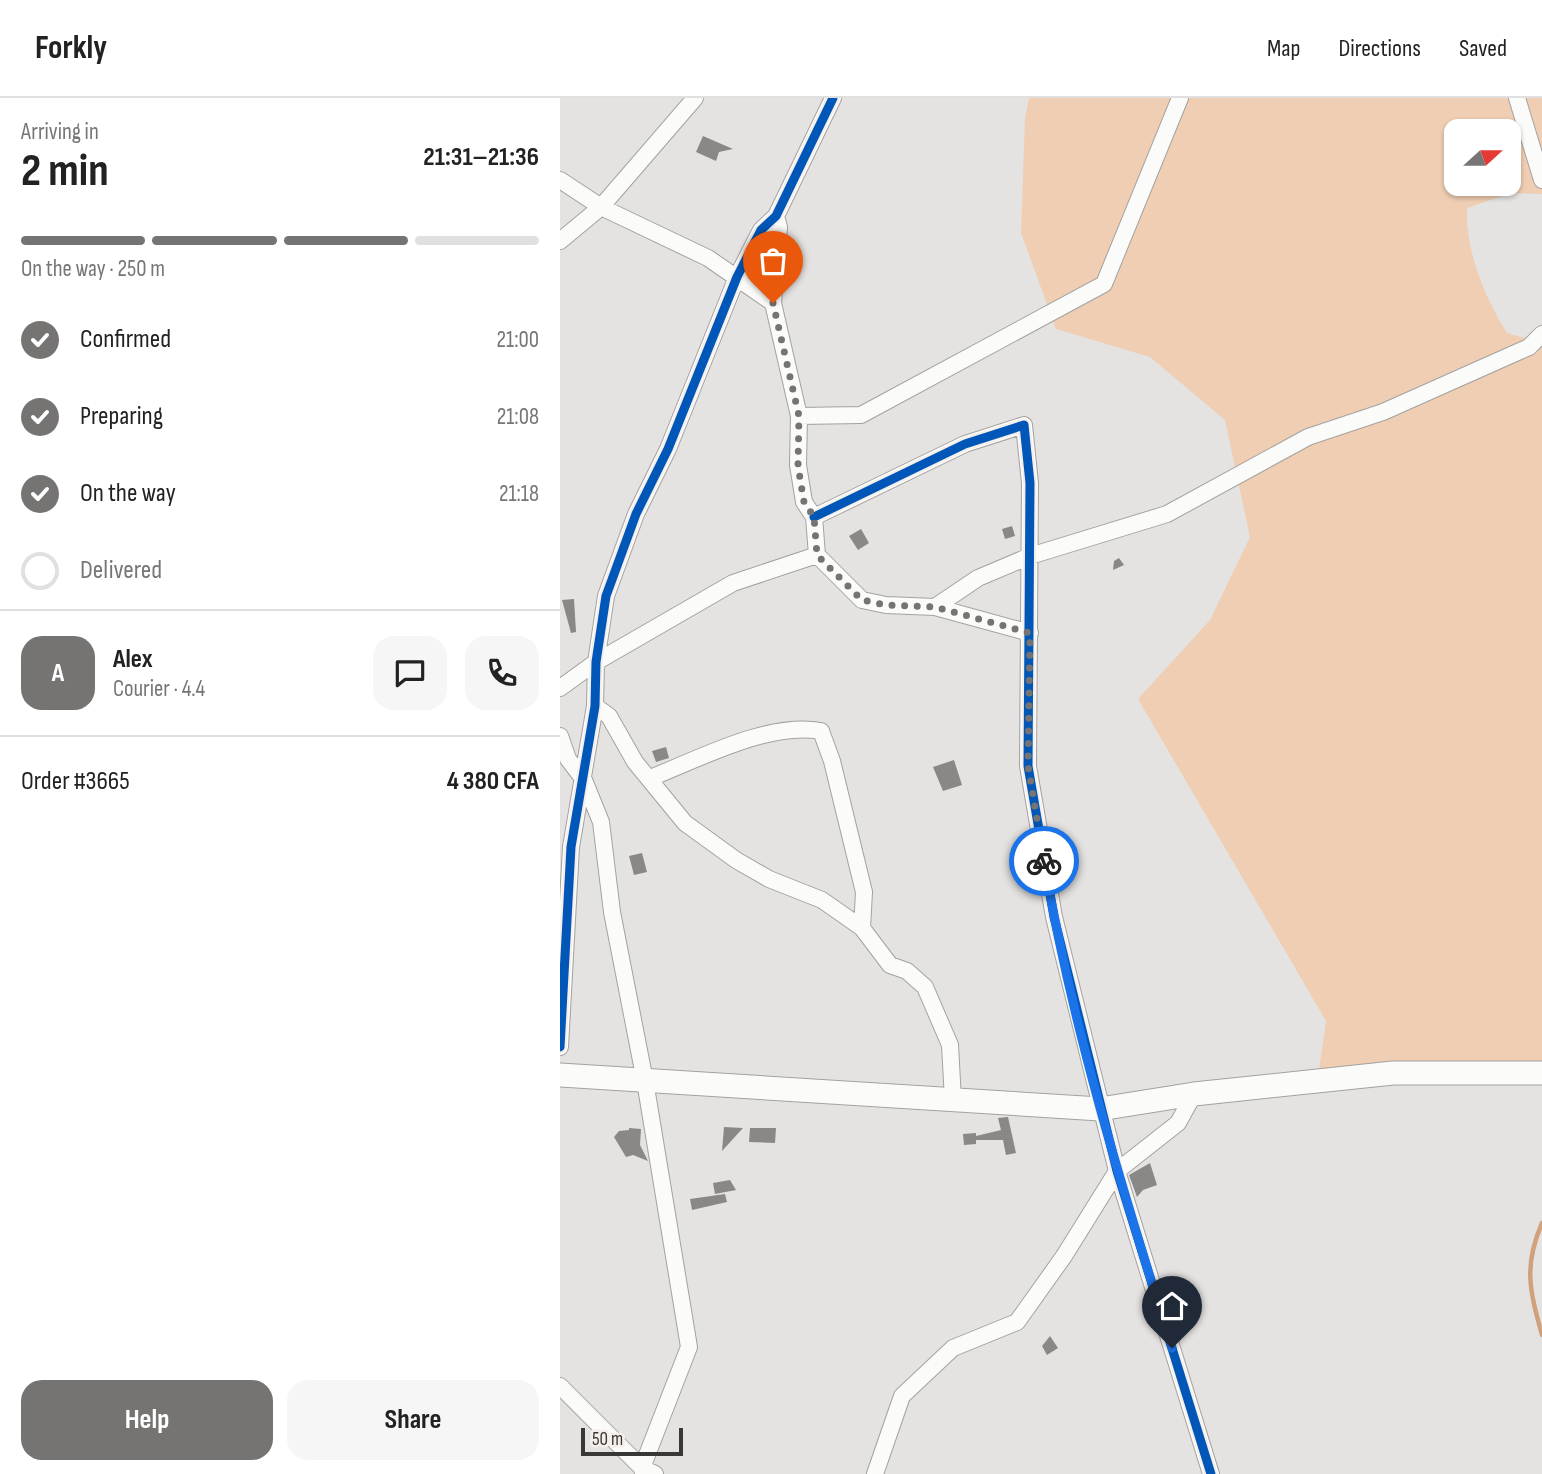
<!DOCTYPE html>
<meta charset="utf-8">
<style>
body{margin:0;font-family:"Sofia Sans Condensed",sans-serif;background:#f6f6f6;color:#222;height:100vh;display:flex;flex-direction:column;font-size:26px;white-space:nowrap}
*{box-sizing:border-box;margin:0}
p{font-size:23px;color:#767676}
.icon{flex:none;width:38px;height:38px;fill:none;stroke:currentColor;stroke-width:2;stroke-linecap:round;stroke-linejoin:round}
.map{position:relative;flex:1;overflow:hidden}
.side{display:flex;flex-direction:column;background:#fff;width:560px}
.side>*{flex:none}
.needle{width:46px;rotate:69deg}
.buttons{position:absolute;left:884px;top:21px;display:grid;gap:14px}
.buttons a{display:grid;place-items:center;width:77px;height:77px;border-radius:14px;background:#fff;box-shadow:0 2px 5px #0004;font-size:35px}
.scale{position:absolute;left:21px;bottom:18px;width:102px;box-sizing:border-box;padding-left:7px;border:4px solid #3a3837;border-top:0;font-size:19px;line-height:24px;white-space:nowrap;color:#3a3837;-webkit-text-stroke:5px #f5efec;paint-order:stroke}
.pin{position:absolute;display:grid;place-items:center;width:60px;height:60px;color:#fff;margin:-72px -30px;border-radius:50% 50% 50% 0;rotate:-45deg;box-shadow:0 0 7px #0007}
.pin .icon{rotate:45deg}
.courier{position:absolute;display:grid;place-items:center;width:70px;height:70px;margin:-35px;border:5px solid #1a73e8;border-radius:50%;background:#fff;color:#222;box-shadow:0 2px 9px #0007}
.overview em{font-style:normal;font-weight:700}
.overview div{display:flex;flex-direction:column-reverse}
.overview{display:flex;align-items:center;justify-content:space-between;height:119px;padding:0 21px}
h1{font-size:46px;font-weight:700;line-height:52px}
.bar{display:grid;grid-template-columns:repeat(4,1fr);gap:10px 7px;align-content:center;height:84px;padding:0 21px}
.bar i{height:9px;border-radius:5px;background:#e0e0e0}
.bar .on{background:#767472}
.bar p{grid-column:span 4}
.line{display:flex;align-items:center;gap:18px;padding:0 21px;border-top:2px solid #e0e0e0}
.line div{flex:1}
.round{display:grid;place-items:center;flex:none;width:74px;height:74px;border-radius:21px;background:#f6f6f6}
ol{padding:0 21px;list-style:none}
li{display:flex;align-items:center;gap:21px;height:77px}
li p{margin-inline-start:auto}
li .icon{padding:7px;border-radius:50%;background:#767472;color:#fff;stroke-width:4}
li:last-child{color:#767676}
li i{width:38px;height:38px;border:4px solid #e0e0e0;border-radius:50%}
.primary-button{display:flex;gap:14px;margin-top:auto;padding:14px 21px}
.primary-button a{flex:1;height:80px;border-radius:21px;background:#767472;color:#fff;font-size:28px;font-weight:700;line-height:80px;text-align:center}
.primary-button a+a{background:#f6f6f6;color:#222}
header{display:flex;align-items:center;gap:42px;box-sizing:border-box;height:98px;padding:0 35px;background:#fff;border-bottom:2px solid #e0e0e0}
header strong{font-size:33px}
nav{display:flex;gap:38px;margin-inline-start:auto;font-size:24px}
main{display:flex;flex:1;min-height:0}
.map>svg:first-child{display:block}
.green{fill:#efceb3;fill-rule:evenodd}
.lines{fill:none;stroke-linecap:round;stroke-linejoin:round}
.stream{stroke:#cfa17d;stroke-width:4.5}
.building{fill:#8a8887}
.minor-casing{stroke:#a3a2a0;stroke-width:18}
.secondary-casing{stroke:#a3a2a0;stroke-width:25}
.minor{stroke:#fbfbfa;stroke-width:16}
.secondary{stroke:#fbfbfa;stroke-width:23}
.cycleway-casing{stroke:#f5efec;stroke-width:13}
.cycleway{stroke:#0057b8;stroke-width:9}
.done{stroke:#767472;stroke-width:7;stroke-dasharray:0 12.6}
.route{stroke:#1a73e8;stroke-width:9}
</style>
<header>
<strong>Forkly</strong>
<nav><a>Map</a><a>Directions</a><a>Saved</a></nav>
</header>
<main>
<section class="side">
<div class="overview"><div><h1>2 min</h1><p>Arriving in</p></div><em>21:31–21:36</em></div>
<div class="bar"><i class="on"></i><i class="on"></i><i class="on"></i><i></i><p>On the way · 250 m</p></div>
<ol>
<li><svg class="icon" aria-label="check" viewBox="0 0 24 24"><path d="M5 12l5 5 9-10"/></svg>Confirmed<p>21:00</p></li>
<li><svg class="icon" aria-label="check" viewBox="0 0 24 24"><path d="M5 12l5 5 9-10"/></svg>Preparing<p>21:08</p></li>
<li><svg class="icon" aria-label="check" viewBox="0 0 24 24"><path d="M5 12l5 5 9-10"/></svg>On the way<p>21:18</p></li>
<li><i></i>Delivered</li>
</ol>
<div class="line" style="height:126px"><b class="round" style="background:#767472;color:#fff">A</b><div><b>Alex</b><p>Courier · 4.4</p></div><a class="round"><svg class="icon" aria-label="chat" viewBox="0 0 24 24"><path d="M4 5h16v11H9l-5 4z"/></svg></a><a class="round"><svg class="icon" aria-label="phone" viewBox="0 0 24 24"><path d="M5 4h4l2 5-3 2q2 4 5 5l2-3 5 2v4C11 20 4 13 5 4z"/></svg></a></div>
<div class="line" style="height:91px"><div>Order #3665</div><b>4 380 CFA</b></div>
<div class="primary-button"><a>Help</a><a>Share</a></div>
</section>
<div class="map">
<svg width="982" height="1376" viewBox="0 0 982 1376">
<rect width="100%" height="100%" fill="#e5e3e1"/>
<path class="green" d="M469,0H982V96L951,95L907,110C905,152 925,200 947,235L982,245V967L759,972L766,923L578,601L650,522L690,439L665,322L590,259L496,231L461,135L465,20ZM896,33H948V86H896Z"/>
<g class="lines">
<path class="stream" d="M982,1125C963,1169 970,1193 982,1237"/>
</g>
<path class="building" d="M143,38L173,51L159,54L156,63L136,54Z
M452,428L455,438L445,441L442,431Z
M301,431L309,445L298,452L289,438Z
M559,460L564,467L553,472L554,463Z
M14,501L16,534L11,535L2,502Z
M106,649L109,660L96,664L92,653Z
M394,662L402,687L383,693L373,669Z
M82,755L87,774L74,777L69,758Z
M448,1019L456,1055L446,1057L443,1042H416V1046L404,1047L403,1036L416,1035V1038L441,1032L438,1020Z
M164,1029L183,1030L162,1053Z
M69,1030L81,1031L80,1047L88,1063L73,1057L66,1059L54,1039L59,1033L69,1032Z
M190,1030H216L215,1045L189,1044Z
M590,1065L597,1087L583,1092L577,1099L569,1077Z
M170,1082L176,1092L155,1096L153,1085Z
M165,1096L167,1104L132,1112L130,1101Z
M490,1238L498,1250L487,1257L482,1248Z"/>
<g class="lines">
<g class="minor-casing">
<path id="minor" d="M957,0L982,82
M0,82L41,109L148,160L213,205
M216,118L219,129L213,205L239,318L238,367L244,404L254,419L257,457L302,502L326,507L375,509L470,535
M0,143L41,109L135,0
M239,318L301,317L544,186L620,0
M254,419L405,346L464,327L470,385L468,668L494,819L557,1073L651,1376
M375,509L418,480L470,458L607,416L748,339L823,314L969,249L982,236
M0,590L36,564L173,485L257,457
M35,608L49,618L75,664L125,725L176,762L209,781L262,802L302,830L330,867L347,873L365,889L390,947L393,1002
M0,638L8,661L24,682L41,724L52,814L85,983L129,1249L82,1370L83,1376
M90,680C139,661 209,623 261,633L272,663L304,794L302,830
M0,949L11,749L35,608L36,564L46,498L76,416L108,351L177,179L201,132L216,118L273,0
M0,1288L82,1370L95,1376
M315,1376L342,1298L393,1250L457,1224L504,1158L557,1073L618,1025L634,996"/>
</g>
<g class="secondary-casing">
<path id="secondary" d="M0,977L540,1011L634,996L833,975H982"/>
</g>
<use href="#minor" class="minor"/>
<use href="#secondary" class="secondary"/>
<g class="cycleway-casing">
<path id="cycleway" d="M254,419L405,346L464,327L470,385L468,668L494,819L557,1073L651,1376
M0,949L11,749L35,608L36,564L46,498L76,416L108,351L177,179L201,132L216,118L273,0"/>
</g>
<use href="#cycleway" class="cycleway"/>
</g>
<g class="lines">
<path class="done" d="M213,205L239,318L238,368L244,404L254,419L257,457L302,502L326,507L375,509L470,535L468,668L484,763"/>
<path class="route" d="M484,763C512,929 562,1090 612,1250"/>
</g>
</svg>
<div class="buttons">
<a><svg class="needle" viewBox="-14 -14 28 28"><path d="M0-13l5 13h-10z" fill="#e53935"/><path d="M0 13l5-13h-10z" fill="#767676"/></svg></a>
</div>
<div class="scale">50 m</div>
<div class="pin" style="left:213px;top:205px;background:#ea580c"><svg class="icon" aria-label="bag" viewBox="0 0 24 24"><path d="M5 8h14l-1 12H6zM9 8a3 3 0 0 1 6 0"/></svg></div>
<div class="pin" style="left:612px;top:1250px;background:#1f2937"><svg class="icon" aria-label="home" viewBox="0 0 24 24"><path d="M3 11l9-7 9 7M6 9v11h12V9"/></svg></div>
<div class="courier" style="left:484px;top:763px"><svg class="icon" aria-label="bike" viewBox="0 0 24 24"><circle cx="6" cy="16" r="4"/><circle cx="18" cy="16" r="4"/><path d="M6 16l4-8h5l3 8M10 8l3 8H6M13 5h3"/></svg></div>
</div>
</main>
